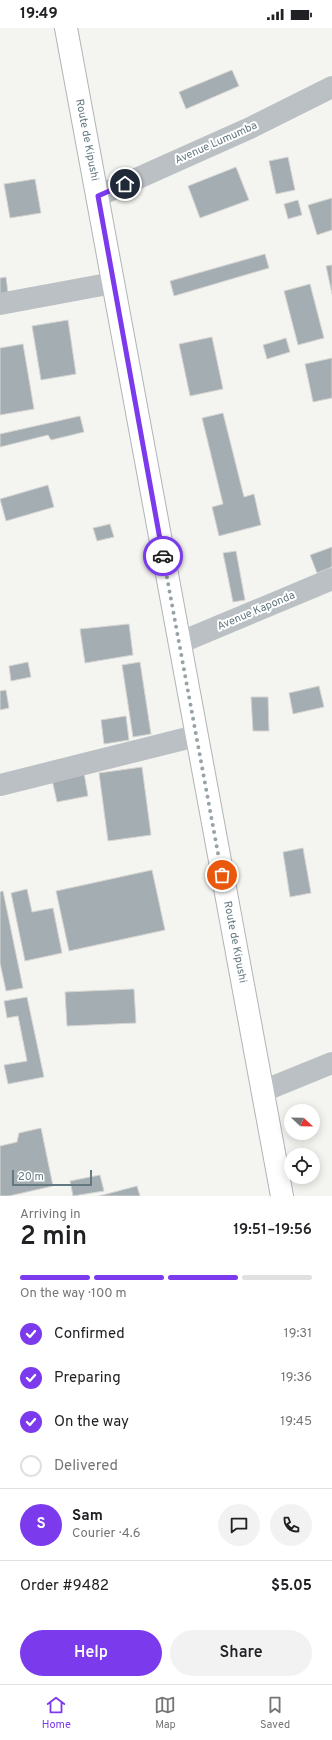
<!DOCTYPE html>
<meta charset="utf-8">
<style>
body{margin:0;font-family:Overpass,sans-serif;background:#f2f2f2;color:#202124;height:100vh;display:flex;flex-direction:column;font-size:15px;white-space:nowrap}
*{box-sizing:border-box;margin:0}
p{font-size:13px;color:#757577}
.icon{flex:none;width:22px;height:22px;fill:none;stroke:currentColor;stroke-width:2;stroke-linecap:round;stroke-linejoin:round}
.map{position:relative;height:1168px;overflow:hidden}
.panel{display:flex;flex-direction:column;background:#fff;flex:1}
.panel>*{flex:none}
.needle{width:26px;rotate:112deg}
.buttons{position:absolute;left:284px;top:1076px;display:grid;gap:8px}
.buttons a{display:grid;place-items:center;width:36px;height:36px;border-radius:50%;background:#fff;box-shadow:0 2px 10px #0003;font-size:20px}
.scale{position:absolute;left:12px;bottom:10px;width:80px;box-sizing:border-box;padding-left:4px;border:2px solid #647881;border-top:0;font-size:11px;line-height:14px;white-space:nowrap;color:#647881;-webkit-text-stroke:3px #fff;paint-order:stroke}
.pin{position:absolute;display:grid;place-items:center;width:34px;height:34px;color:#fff;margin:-17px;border:2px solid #fff;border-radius:50%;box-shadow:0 1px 4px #0007}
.courier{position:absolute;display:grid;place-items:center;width:40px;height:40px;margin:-20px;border:3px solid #7c3aed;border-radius:50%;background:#fff;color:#222;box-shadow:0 1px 5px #0007}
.summary em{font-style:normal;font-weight:600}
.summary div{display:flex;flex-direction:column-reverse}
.summary{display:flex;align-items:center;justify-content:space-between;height:68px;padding:0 20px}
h1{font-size:26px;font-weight:600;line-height:30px}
.bar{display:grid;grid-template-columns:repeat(4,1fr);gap:6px 4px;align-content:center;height:48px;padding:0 20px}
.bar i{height:5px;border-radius:3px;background:#e0e0e0}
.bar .current{background:#7c3aed}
.bar p{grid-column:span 4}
.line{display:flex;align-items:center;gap:10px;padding:0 20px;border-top:1px solid #e0e0e0}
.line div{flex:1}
.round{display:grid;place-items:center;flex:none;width:42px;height:42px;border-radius:21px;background:#f2f2f2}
ol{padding:0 20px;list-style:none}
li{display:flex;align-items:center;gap:12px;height:44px}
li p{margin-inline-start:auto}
li .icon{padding:4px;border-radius:50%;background:#7c3aed;color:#fff;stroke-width:4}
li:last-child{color:#757577}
li i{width:22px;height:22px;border:2px solid #e0e0e0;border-radius:50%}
.primary-button{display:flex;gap:8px;margin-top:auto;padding:8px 20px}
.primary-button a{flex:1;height:46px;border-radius:24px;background:#7c3aed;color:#fff;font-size:16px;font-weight:600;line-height:46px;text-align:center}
.primary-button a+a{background:#f2f2f2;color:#202124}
.status{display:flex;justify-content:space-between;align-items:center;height:28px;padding:0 20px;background:#fff;direction:ltr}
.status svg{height:11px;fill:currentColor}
.dock{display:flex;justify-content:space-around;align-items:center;height:56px;border-top:1px solid #e0e0e0;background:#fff;font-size:11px;color:#757577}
.dock a{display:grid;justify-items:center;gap:2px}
.dock .current{color:#7c3aed}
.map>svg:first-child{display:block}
.building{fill:#a4aeb2;stroke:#d6d5d3}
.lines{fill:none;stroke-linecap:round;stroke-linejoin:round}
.highway-casing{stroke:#b0b5b7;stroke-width:24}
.minor{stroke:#bac0c3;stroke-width:22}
.highway{stroke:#fff;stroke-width:22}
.done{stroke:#96a3a8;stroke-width:4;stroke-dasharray:0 7.2}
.route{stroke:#7c3aed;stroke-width:5}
.labels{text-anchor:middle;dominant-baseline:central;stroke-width:4;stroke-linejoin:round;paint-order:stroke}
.street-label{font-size:11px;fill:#647881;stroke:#fff}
</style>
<div class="status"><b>19:49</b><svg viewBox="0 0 49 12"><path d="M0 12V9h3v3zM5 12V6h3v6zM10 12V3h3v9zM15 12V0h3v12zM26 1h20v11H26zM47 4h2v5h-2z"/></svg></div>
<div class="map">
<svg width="332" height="1168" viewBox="0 0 332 1168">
<rect width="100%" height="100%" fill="#f4f4f0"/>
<path class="building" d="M232,42L239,58L186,81L179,64Z
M288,129L295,162L276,166L269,133Z
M236,139L249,172L200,190L188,158Z
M35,151L41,185L10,190L4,156Z
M332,170V202L317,207L308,177Z
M298,172L302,187L288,191L284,176Z
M265,226L269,240L174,268L170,253Z
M332,237V266L326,238Z
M6,249L9,273L0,274V250Z
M310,256L324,310L298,317L284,263Z
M68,292L76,346L41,352L32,298Z
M212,309L223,361L190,368L179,316Z
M286,310L290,324L267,331L263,317Z
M23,316L34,381L0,387V320Z
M332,330V370L313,374L305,336Z
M223,385L244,469L254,466L261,497L219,508L212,479L223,476L202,390Z
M80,388L84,404L51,412L48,407L0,419V406Z
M48,457L54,479L6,493L0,471Z
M110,496L114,509L97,513L93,500Z
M332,519V539L317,545L310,527Z
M236,523L245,572L233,574L223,525Z
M129,596L133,627L85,635L80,601Z
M28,634L31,649L11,653L9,638Z
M140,634L151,706L133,709L122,637Z
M319,658L324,679L293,686L289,665Z
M6,662L9,680L0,682V663Z
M251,669H268L269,703H253Z
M126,688L129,712L104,716L101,692Z
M142,739L151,807L108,813L99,745Z
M84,745L88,768L57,774L52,752Z
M303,820L311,865L290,869L283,824Z
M152,842L165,902L69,923L56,863Z
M27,861L32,884L53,880L62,925L25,933L11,865Z
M3,863L23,960L6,963L0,935V864Z
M134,961L136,995L67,998L65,964Z
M27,969L44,1049L8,1056L4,1037L27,1033L18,988L7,990L4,973Z
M41,1100L53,1158L9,1168H0V1118L17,1114L19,1105Z
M100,1147L104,1163L73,1168L70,1153Z
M137,1158L140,1168H99Z"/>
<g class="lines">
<g class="highway-casing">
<path id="highway" d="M66,0L282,1168"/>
</g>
<path class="minor" d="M98,168L250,100L332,59
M0,276L113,255
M179,615L332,551
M0,757L196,708
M263,1063L332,1035"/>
<use href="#highway" class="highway"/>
</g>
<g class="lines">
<path class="done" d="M163,528L222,847"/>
<path class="route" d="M125,156L98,168L163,528"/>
</g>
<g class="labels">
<g class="street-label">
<text transform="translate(87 112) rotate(79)">Route de Kipushi</text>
<text transform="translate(216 115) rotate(-24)">Avenue Lumumba</text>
<text transform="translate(256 583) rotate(-23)">Avenue Kaponda</text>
<text transform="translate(235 914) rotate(79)">Route de Kipushi</text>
</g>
</g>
</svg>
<div class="buttons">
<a><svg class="needle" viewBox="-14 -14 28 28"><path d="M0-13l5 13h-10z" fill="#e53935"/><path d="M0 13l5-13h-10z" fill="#757577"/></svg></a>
<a><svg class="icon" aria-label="locate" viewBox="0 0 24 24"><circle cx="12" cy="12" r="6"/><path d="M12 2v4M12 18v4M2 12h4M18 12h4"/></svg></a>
</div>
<div class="scale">20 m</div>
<div class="pin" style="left:222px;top:847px;background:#ea580c"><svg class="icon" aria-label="bag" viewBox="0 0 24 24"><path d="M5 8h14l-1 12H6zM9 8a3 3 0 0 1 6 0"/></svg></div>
<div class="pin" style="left:125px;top:156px;background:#1f2937"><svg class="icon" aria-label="home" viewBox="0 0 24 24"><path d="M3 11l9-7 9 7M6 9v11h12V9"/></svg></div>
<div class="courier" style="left:163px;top:528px"><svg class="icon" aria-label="car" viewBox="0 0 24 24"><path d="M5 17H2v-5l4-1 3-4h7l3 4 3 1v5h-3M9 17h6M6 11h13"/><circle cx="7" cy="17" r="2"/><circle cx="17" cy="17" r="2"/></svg></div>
</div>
<section class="panel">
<div class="summary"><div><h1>2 min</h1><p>Arriving in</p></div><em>19:51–19:56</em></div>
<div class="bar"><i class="current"></i><i class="current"></i><i class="current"></i><i></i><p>On the way · 100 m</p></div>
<ol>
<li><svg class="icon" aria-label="check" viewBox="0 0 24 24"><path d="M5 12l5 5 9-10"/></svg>Confirmed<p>19:31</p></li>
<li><svg class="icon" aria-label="check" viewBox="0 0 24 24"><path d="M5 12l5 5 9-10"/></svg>Preparing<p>19:36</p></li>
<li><svg class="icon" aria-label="check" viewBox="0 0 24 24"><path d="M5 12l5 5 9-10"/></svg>On the way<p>19:45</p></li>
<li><i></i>Delivered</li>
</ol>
<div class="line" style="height:72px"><b class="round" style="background:#7c3aed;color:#fff">S</b><div><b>Sam</b><p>Courier · 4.6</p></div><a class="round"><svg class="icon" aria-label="chat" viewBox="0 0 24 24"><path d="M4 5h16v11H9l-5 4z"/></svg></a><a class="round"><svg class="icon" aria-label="phone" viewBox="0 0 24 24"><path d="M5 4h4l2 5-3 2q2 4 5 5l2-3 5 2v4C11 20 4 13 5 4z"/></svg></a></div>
<div class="line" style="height:52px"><div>Order #9482</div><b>$5.05</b></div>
<div class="primary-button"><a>Help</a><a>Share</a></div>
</section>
<nav class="dock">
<a class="current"><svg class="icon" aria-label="home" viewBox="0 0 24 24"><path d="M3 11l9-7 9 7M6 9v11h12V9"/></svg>Home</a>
<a><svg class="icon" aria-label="map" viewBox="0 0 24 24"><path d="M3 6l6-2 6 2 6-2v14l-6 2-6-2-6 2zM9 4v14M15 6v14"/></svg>Map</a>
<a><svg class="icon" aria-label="saved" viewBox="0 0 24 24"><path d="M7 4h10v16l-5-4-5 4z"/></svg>Saved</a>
</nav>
